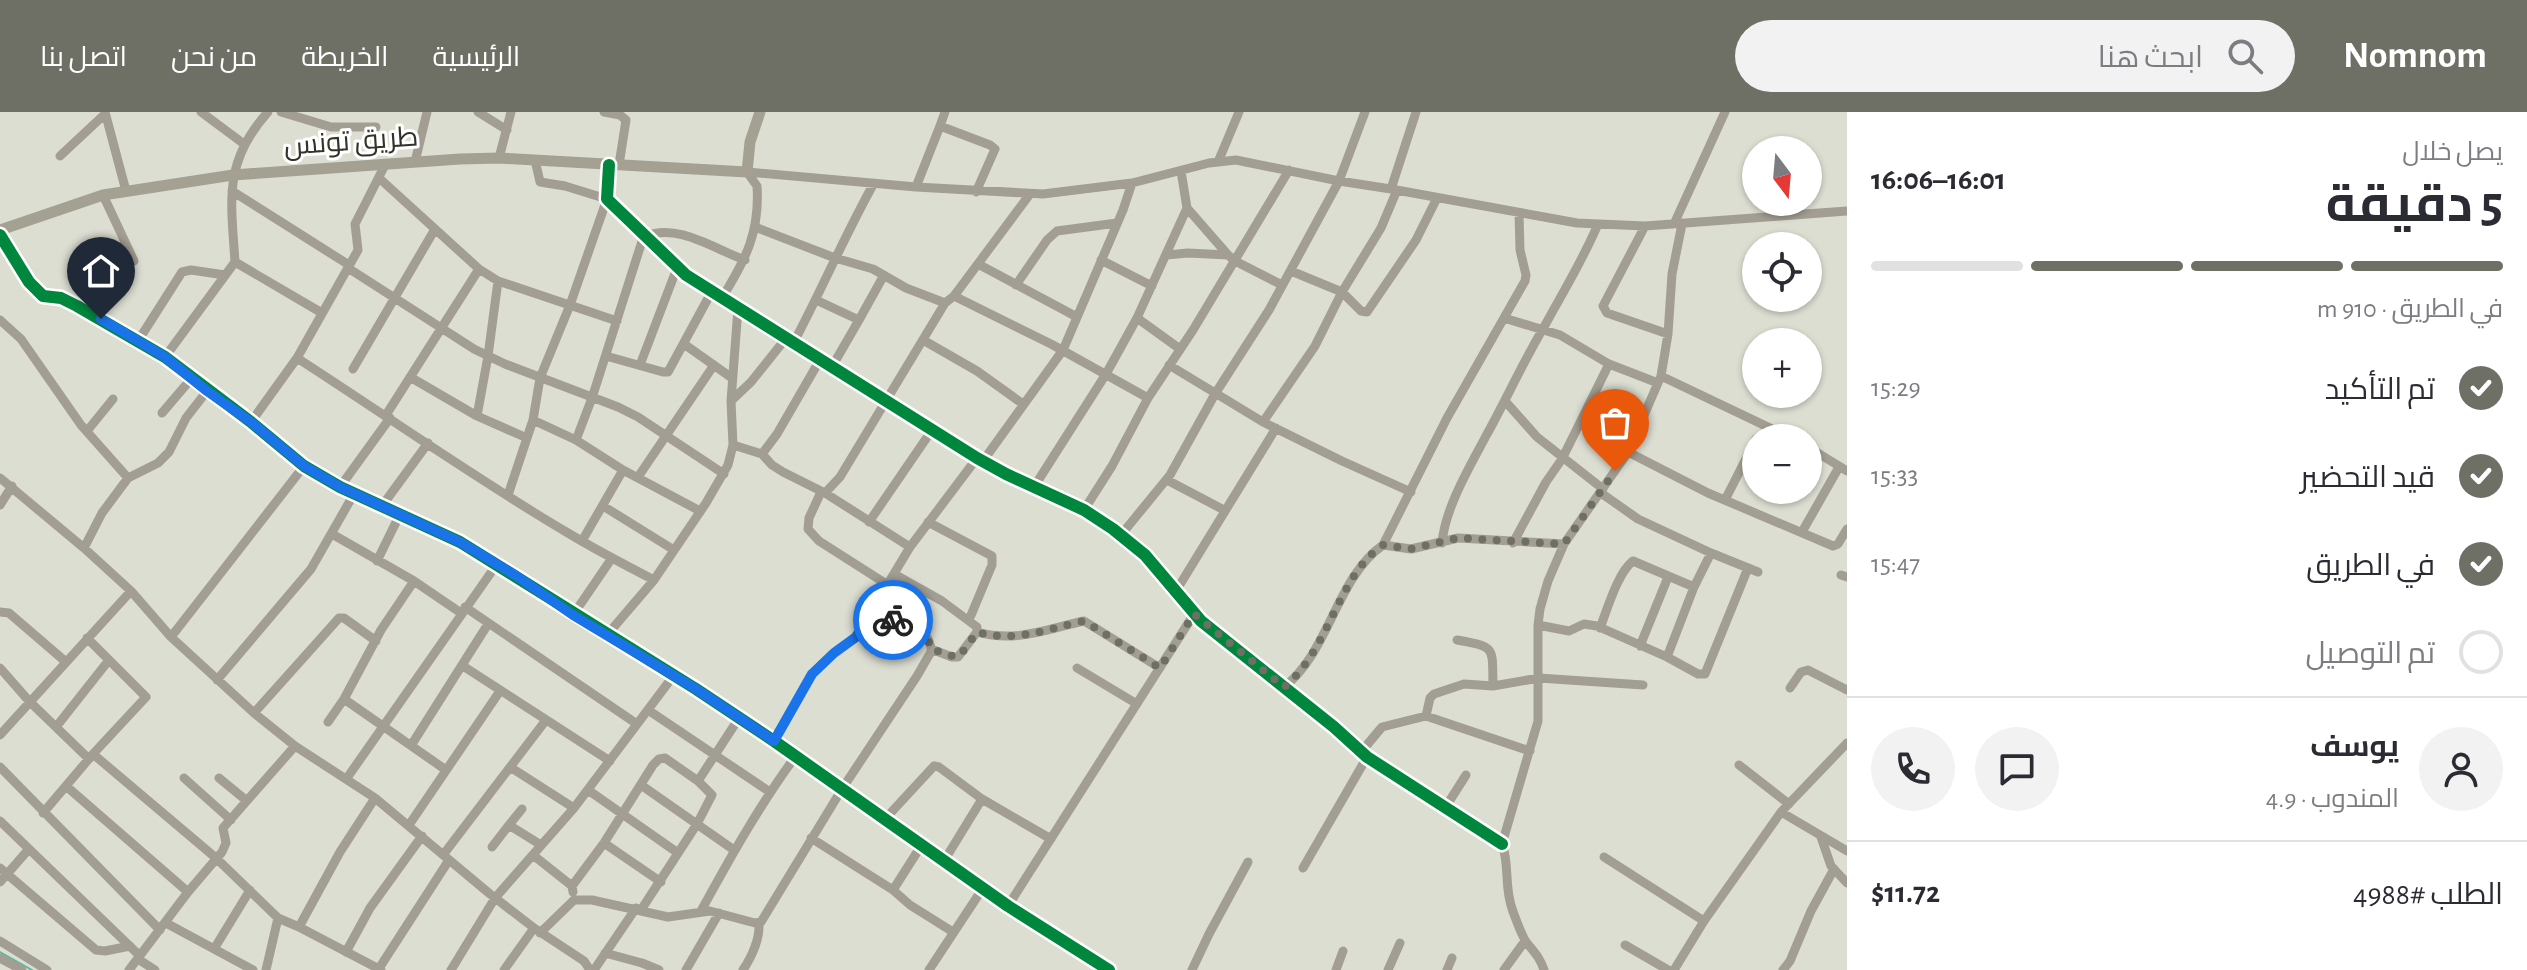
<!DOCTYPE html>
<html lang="ar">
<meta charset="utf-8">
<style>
body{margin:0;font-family:"Alegreya Sans",Cairo,sans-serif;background:#f2f2f3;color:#2b2b33;direction:rtl;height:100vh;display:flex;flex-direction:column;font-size:30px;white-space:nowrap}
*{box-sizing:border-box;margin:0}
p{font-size:26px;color:#7c7c81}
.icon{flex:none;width:44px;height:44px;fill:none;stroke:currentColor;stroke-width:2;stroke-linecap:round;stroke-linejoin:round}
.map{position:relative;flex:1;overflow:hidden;direction:ltr}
.details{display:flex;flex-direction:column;background:#fff;width:680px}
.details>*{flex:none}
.needle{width:52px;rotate:164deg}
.controls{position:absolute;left:1742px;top:24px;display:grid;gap:16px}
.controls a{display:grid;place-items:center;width:80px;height:80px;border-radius:50%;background:#fff;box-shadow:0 2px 6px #0004;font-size:40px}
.pin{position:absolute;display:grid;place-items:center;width:68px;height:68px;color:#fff;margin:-82px -34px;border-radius:50% 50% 50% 0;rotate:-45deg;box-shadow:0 0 8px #0007}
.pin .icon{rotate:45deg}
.courier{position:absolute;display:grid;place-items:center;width:80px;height:80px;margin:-40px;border:6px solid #1a73e8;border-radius:50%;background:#fff;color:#222;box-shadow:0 2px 10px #0007}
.summary em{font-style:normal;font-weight:700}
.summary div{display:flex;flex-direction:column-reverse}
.summary{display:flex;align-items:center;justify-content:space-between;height:136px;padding:0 24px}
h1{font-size:52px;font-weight:700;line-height:60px}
.bar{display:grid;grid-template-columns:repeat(4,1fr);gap:12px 8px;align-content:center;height:96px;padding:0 24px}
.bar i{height:10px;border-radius:6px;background:#e1e1e2}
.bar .active{background:#6e6f65}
.bar p{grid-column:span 4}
.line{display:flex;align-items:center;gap:20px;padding:0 24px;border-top:2px solid #e1e1e2}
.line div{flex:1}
.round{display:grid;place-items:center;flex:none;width:84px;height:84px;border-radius:42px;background:#f2f2f3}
ol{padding:0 24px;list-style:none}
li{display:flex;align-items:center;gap:24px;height:88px}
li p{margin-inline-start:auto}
li .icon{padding:8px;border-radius:50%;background:#6e6f65;color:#fff;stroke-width:4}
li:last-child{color:#7c7c81}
li i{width:44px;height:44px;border:4px solid #e1e1e2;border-radius:50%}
header{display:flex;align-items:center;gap:48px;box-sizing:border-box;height:112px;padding:0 40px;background:#6e6f65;color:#fff}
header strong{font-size:38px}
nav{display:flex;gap:44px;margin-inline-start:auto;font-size:28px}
.search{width:560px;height:72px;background:#f2f2f3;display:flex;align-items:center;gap:20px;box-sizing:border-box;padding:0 28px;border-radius:44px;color:#7c7c81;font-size:30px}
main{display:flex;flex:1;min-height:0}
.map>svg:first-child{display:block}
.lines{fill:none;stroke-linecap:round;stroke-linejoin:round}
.stream{stroke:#59baa2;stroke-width:2}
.minor{stroke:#a39e93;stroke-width:9}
.major{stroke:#a4a192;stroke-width:11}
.cycleway-casing{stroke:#fff;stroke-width:17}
.cycleway{stroke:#00873e;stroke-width:12}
.done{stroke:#6e6f65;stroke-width:8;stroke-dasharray:0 14.4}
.route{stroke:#1a73e8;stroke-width:10}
.labels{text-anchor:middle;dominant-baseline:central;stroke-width:6;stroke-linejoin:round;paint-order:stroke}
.street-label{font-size:28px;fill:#32332a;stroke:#fff}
</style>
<header>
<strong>Nomnom</strong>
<div class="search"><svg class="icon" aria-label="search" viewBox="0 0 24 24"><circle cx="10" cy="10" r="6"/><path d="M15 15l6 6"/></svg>ابحث هنا</div>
<nav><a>الرئيسية</a><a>الخريطة</a><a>من نحن</a><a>اتصل بنا</a></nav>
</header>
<main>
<section class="details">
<div class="summary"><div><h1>5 دقيقة</h1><p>يصل خلال</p></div><em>16:01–16:06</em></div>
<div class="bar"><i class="active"></i><i class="active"></i><i class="active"></i><i></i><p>في الطريق · 910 m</p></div>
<ol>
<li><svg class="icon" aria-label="check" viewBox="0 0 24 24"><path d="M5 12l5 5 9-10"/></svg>تم التأكيد<p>15:29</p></li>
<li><svg class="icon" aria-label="check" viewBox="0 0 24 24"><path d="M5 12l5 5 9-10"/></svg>قيد التحضير<p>15:33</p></li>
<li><svg class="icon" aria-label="check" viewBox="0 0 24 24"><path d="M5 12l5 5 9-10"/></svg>في الطريق<p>15:47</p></li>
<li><i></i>تم التوصيل</li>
</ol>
<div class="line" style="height:144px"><a class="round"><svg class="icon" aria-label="person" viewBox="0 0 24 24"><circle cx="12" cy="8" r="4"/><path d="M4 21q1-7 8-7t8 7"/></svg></a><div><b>يوسف</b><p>المندوب · 4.9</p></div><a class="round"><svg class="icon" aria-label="chat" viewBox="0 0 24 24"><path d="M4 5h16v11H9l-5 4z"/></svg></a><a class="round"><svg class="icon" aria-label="phone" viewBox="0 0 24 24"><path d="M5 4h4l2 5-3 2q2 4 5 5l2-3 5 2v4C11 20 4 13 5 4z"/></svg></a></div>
<div class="line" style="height:104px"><div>الطلب #4988</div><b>$11.72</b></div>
</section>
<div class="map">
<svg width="1847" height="858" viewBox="0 0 1847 858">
<rect width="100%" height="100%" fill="#ddded2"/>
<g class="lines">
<path class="stream" d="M0,840L32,858"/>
<path class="minor" d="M105,0L126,79
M201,0L244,32
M281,0L331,15H376
M478,0L507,18
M604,0L620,3L626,8L619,53
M945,0L940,14L990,33L995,37L976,80
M60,44L105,2
M499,46L511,0
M415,50L427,0
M1218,50L1239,0
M609,53L607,87L686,163L977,346L1006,362L1084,398L1113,417L1145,443L1201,509L1334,615L1367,645L1502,732
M1181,59L1187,96L1228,143L1235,149L1282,173
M747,60L916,75L1043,82L1132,71L1209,51L1236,48L1339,69L1391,77L1577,111L1645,114L1847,99
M379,66L479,157L498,169L617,209
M916,75L940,14
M1391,77L1416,0
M232,79L349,153
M103,83L134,149
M1519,101L1520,138L1526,163L1525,169L1447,306L1383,433L1411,437L1458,426L1564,432
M1674,112L1725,0
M1645,114L1603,194L1607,201L1668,222
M755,115L835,146L873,157L906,176L945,191
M0,123L29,170L43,184L61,186L77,194L165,245L251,310L304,354L340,375L460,430L696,577L774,629L1008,794L1109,858
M646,124C678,111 714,137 745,148
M1167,143L1188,141L1228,143
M1101,148L1152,174
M235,150L322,201
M978,152L1077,205
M348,156L474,237L505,252L618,295L638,305L724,362
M1291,159L1342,180L1361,199L1367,200L1416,128L1437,86
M1016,173L1047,128L1057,119L1117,111
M954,184L1030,82
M722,186C746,147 760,120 757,74L747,60
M816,188L859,208L833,253
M1137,206L1180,237
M1504,206L1560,223L1609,252L1658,271
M0,208L21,227L81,313L128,366L102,401L84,436
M859,208L884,163
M923,228L977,259L1023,292
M138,229L182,160L191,158L225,163
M794,230C822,177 845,123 874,71
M684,232L732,266
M606,244L663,260H668L712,179
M165,245L235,150C231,88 223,50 268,0
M297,246C387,304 476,367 568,421C596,438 625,453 654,468
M640,253L677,156
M1169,253L1263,310L1342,349L1411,380
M353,257L435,117
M1661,264L1791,326
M410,265L477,304L527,326
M731,289L751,270L787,225
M1505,289L1537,325L1603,377
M162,301L191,267
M386,303L479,157
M477,304L488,244L498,169
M533,308L576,328L592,286L644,123
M251,310L297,246L358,138L355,112L385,53
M1263,310L1315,234L1342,180L1381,116L1397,78
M87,319L113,287
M576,328L623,358L700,399
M733,333L762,342L772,353L783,360L825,381L910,435
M1808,335L1847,359
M1628,340L1708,381L1833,434L1838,432L1847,417
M762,342L777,322L821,246
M983,349L1063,238L1123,98L1132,71
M638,365L714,253
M0,366L84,436L131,479L171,525L254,601L295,634L375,686L490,782L534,816L584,849L590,858
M128,366L158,351L169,340L186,306L207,279
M1167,368L1224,398
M340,375L390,306
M1034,375L1106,262L1137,206L1187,96
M821,380L809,406L808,417L819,429L888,473
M825,381L840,365L945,191L954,184L1051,232L1148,286
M1601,381L1638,407L1711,441L1694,475L1667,545
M508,383L533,308L540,266L570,193L607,87L565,74L540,70L535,48
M1725,388L1756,327
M0,393L12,374
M382,394L428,331
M603,394L674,438
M1084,398L1112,354L1148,286L1193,218L1289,58
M869,410L932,318
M928,410L992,444V453L969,508
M1802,420L1839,355
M332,422L414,469L461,501
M1121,423L1170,363L1215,282L1269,198L1339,69L1365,0
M582,429L623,358
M1442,431C1445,396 1470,354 1486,324C1506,288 1523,250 1544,215C1563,180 1583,148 1598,112
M1513,431L1546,370L1562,347L1609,252
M1711,441L1758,460
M377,449L400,402
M894,462L942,489L977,515V520L958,545H952L931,537
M1841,463L1847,465
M1176,479L1276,316
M465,495L637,612
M0,500L9,501L66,550
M573,503L612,446
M1538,513L1569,519L1584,512L1597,514L1667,545L1698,562H1705L1748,456
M1600,516C1607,498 1618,460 1633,449L1694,475
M977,520C1017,531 1046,517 1084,509L1160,556
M607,523L654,468L706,391L728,353L733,333L731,289L738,196
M171,525L304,354
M87,526L146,585L93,642
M1457,528C1497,535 1492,535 1493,574
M1640,534L1668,465
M463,554L610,649
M0,556L29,589L89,647
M1077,556L1137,592
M217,568L311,457L355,380
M1284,575C1330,539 1336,466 1383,433
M1790,576L1801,560L1808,558L1847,578
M344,587L446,658
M648,598L770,680
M254,601L339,506H344L376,529
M1426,604L1430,586L1434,582L1464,572L1493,574L1539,566L1643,573
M328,610L344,587L381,518L414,469
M56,615L109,548
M0,623L131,479
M774,629L812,562L834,541L856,525L910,435L977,346
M412,632L488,512
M1361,640L1382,615L1426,604L1530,639
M1739,653L1789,692
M0,655L160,818
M510,655L574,696
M184,666L231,708
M219,666L247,689
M347,666L497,452
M698,669L739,606
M641,673L734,738
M66,674L188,780
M588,678L678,741
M1445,696L1466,663
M1781,700L1847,739
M43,701L93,642L216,746L278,806L299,815L381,858
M885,707L934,654L939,655L982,687L1051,727
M0,709L140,844
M409,713L500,579
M509,713L522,697
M1821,725L1831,754L1847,771
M811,726L893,778L910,793L953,820
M604,731L661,770
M492,735L509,713L541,733
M443,743L546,608
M533,743L572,774L573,780
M1604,745L1704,809
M944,749L982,687
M0,756L96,838L105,839L130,834
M1303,756L1367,645
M0,770L29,737
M572,774L604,731L653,653L659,647L665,646L698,669L712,683L697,712L641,798
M893,778L921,734
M1008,794L1194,502
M701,799C730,746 759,694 795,645
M166,811L253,858
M299,815L340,740L375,686
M540,821L574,788H592L668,805L710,799L755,811L761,810L842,677L917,564L932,538L928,527L873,498
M0,829L47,858
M1625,833L1668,858
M214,837L250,778
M346,840L370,796L422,724
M605,841L642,851L659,858
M0,846L22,858
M138,847L155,858
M129,858L188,780L222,740L226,731L223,716L295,634
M266,858L278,806
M378,858L449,748
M451,858L495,786L574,696L674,563
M504,858L534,816
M594,858L636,796
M686,858L719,801
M743,858C752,844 760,828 759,811
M929,858L983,776
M1192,858L1209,822L1248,750
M1336,858L1343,839
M1388,858L1400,831
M1447,858L1452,846
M1504,858L1525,829
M1544,858C1540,846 1535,841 1527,831C1523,827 1511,796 1510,789C1505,770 1509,750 1502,732L1538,609V513L1540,497L1548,469L1564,432L1628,340L1661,264L1668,222L1672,162L1682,112
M1674,858L1704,809L1781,700L1847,631
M1783,858L1790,849L1811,799L1834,757"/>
<path class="major" d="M0,118L103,83L233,63L460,47L499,46L747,60L750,30L760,0"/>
<g class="cycleway-casing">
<path id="cycleway" d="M609,53L607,87L686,163L977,346L1006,362L1084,398L1113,417L1145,443L1201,509L1334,615L1367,645L1502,732
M0,123L29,170L43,184L61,186L77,194L165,245L251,310L304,354L340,375L460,430L696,577L774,629L1008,794L1109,858"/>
</g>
<use href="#cycleway" class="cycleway"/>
</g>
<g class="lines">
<path class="done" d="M893,508L928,527L931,537L955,545L961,542L977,520C1017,531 1046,517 1084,509L1160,556L1194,502L1284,575C1329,539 1338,463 1383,433L1411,437L1458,426L1564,432L1615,359"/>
<path class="route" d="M101,207L165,245L207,279L251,310L304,354L340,375L460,430L515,463L573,503L696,577L774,629L812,562L834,541L856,525L873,498L893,508"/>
</g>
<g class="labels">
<g class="street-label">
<text transform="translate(351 30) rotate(-4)">طريق تونس</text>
</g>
</g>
</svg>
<div class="controls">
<a><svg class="needle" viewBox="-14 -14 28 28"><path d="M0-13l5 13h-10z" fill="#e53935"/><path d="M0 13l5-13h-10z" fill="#7c7c81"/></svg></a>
<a><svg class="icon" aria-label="locate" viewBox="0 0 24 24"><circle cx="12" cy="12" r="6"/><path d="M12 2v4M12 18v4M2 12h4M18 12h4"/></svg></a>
<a>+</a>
<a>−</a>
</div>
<div class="pin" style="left:1615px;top:359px;background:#ea580c"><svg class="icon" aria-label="bag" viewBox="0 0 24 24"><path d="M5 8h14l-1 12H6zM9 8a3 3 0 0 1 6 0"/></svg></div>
<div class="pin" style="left:101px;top:207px;background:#1f2937"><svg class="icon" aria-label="home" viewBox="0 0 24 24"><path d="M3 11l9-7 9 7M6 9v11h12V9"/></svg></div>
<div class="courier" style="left:893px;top:508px"><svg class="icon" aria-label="bike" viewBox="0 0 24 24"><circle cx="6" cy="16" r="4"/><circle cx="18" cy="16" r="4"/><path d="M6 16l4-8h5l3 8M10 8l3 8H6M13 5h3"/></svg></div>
</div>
</main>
